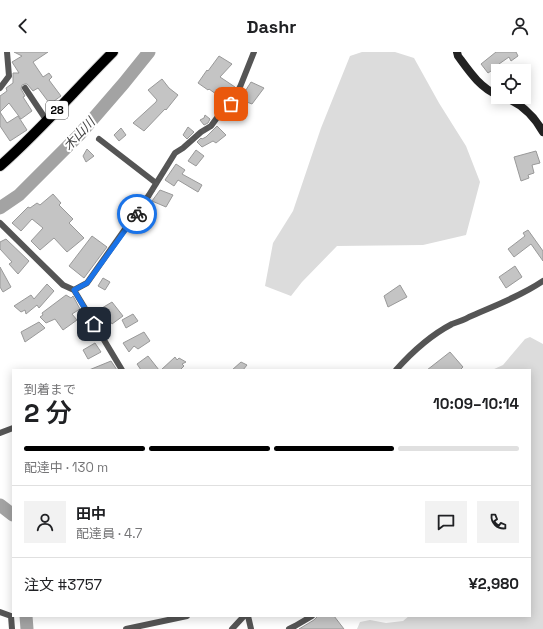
<!DOCTYPE html>
<html lang="ja">
<meta charset="utf-8">
<style>
body{margin:0;font-family:"Space Grotesk","Noto Sans JP",sans-serif;background:#f2f2f2;color:#202124;height:100vh;display:flex;flex-direction:column;font-size:15px;white-space:nowrap}
*{box-sizing:border-box;margin:0}
p{font-size:13px;color:#757577}
.icon{flex:none;width:22px;height:22px;fill:none;stroke:currentColor;stroke-width:2;stroke-linecap:round;stroke-linejoin:round}
.map{position:relative;flex:1;overflow:hidden}
.side{position:absolute;left:12px;top:317px;width:519px;height:248px;display:flex;flex-direction:column;background:#fff;border-radius:0px;box-shadow:0 2px 10px #0003}
.side>*{flex:none}
.fabs{position:absolute;left:491px;top:12px;display:grid;gap:8px}
.fabs a{display:grid;place-items:center;width:40px;height:40px;border-radius:0px;background:#fff;box-shadow:0 2px 10px #0003;font-size:20px}
.pin{position:absolute;display:grid;place-items:center;width:34px;height:34px;color:#fff;margin:-17px;border-radius:8px;box-shadow:0 2px 6px #0006}
.courier{position:absolute;display:grid;place-items:center;width:40px;height:40px;margin:-20px;border:3px solid #1a73e8;border-radius:50%;background:#fff;color:#222;box-shadow:0 1px 5px #0007}
.headline em{font-style:normal;font-weight:600}
.headline div{display:flex;flex-direction:column-reverse}
.headline{display:flex;align-items:center;justify-content:space-between;height:68px;padding:0 12px}
h1{font-size:26px;font-weight:600;line-height:30px}
.bar{display:grid;grid-template-columns:repeat(4,1fr);gap:6px 4px;align-content:center;height:48px;padding:0 12px}
.bar i{height:5px;border-radius:3px;background:#e0e0e0}
.bar .current{background:#000}
.bar p{grid-column:span 4}
.line{display:flex;align-items:center;gap:10px;padding:0 12px;border-top:1px solid #e0e0e0}
.line div{flex:1}
.round{display:grid;place-items:center;flex:none;width:42px;height:42px;border-radius:0px;background:#f2f2f2}
header{display:flex;justify-content:space-between;align-items:center;height:52px;padding:0 12px;background:#fff;font-size:18px;font-weight:600}
.map>svg:first-child{display:block}
.green{fill:#dcdcdc}
.lines{fill:none;stroke-linecap:round;stroke-linejoin:round}
.river{stroke:#a3a3a3;stroke-width:13}
.building{fill:#c4c4c4;stroke:#999}
.primary-casing{stroke:#dbdbdb;stroke-width:12}
.street{stroke:#555;stroke-width:6}
.secondary{stroke:#222;stroke-width:8}
.primary{stroke:#000;stroke-width:10}
.done{stroke:#595959;stroke-width:4;stroke-dasharray:0 7.2}
.route{stroke:#1a73e8;stroke-width:5}
.labels{text-anchor:middle;dominant-baseline:central;stroke-width:4;stroke-linejoin:round;paint-order:stroke}
.shield{fill:#fff;stroke:#4c4c4c;stroke-width:1}
.shield-label{font-size:11px;font-weight:bold;fill:#000}
.water-label{font-size:13px;font-style:italic;fill:#444;stroke:#fff}
</style>
<header><svg class="icon" aria-label="back" viewBox="0 0 24 24"><path d="M15 5l-7 7 7 7"/></svg>Dashr<svg class="icon" aria-label="person" viewBox="0 0 24 24"><circle cx="12" cy="8" r="4"/><path d="M4 21q1-7 8-7t8 7"/></svg></header>
<div class="map">
<svg width="543" height="577" viewBox="0 0 543 577">
<rect width="100%" height="100%" fill="#fff"/>
<path class="green" d="M362,0H395L414,6L439,51L466,94L480,130L466,183L423,193L337,194L302,230L291,244L265,234L273,191L293,159L321,76L350,4Z
M530,285L543,292V577H357L360,570L370,568L386,571L403,569L409,564H530V318H492L503,313L525,287Z"/>
<g class="lines">
<path class="river" d="M0,156L19,143L79,83L124,31L149,0
M0,453L13,463
M26,564L27,577"/>
</g>
<path class="building" d="M14,0H48L33,10L43,25L49,21L52,25L49,28L61,44L50,52L38,36L33,39L27,32H25L22,33L21,37L25,44L23,45L32,59L21,67L9,51L0,60L7,71L18,64L27,78L10,89L0,74V44L7,39L6,36L13,31V21H19L12,10L22,4Z
M496,0H516L518,4L511,9L509,5L499,12L502,16L497,20L494,17L488,21L481,12Z
M219,4L232,12L220,25L235,35L227,50L209,37L208,38L198,31L207,18L208,19Z
M162,27L169,36L178,43L166,58L165,57L144,79L133,71L156,50L157,48L148,38Z
M251,30L264,36L252,52L239,47L242,40L244,41Z
M205,63L210,67L208,71L204,73L200,68L204,66Z
M217,74L226,83L216,91L213,89L202,95L197,90L201,86L202,87L206,85Z
M188,75L194,80L187,87L183,83Z
M121,76L126,83L119,89L114,83Z
M87,97L94,104L86,110L83,104Z
M196,98L204,104L196,114L188,109Z
M536,99L540,111L532,113L534,121L528,123L529,126L521,129L514,105Z
M176,112L185,118L182,122L202,133L198,140L178,128L174,134L165,128Z
M160,138L173,143L166,155L152,149Z
M53,142L61,151L59,153L73,167L69,171L84,186L67,200L54,186L40,198L31,189L43,176L32,167L21,179L12,171L28,155L30,156L37,151L40,153Z
M528,178L543,199V209L531,192L514,205L508,197L525,184L523,181Z
M92,184L107,195L84,226L69,214Z
M6,187L29,209L18,222L9,212L12,210L0,197V190Z
M515,214L522,225L506,236L499,225Z
M0,215L11,235L3,240L0,235Z
M103,226L110,230L105,238L98,234Z
M47,232L54,239L39,256L37,253L26,262L25,258L21,260L14,254L31,243L34,247Z
M400,233L407,245L388,255L384,244Z
M66,243L71,246L73,244L80,257L72,262L77,268L63,278L55,267L46,271L40,265L43,263L42,261Z
M112,250L123,264L112,272L102,256Z
M133,262L138,269L126,276L122,268Z
M39,270L45,276L25,290L21,280Z
M144,280L150,289L138,297L134,294L129,300L123,291Z
M95,291L101,300L88,307L83,298Z
M450,300L463,315L460,318H427Z
M148,304L159,318H141L137,312Z
M175,305L177,308L179,306L186,310L182,312L184,314L180,318H161Z
M111,309L117,318H89Z
M241,310L247,313L243,318H232Z
M318,564H334L344,577H299L314,568Z"/>
<g class="lines">
<g class="primary-casing">
<path id="primary" d="M0,114C40,79 75,38 113,0"/>
</g>
<path class="street" d="M0,36L9,24L7,0
M25,36L47,69
M99,87L156,131
M0,171L63,233L74,238L122,318
M74,238L87,231L149,143L175,101L183,96L201,80L211,74L219,63L231,52L240,35L254,0
M396,318C412,300 431,283 452,272C458,270 464,268 469,265C494,254 521,244 543,229
M0,381L13,376
M0,560L11,564L12,577
M248,564L251,577
M126,577L187,564
M232,577L244,564
M289,577L295,574L312,564"/>
<path class="secondary" d="M457,0L458,4C469,19 480,36 498,43
M504,45C522,52 534,64 543,80"/>
<use href="#primary" class="primary"/>
</g>
<g class="lines">
<path class="done" d="M137,162L150,143L175,101L183,96L201,80L211,74L219,63L231,52"/>
<path class="route" d="M94,272L74,238L87,231L137,162"/>
</g>
<g class="labels">
<rect class="shield" x="46" y="49" width="22" height="18" rx="3"/>
<g class="shield-label">
<text x="57" y="58">28</text>
</g>
<g class="water-label">
<text transform="translate(79 82) rotate(-47)">木山川</text>
</g>
</g>
</svg>
<div class="fabs">
<a><svg class="icon" aria-label="locate" viewBox="0 0 24 24"><circle cx="12" cy="12" r="6"/><path d="M12 2v4M12 18v4M2 12h4M18 12h4"/></svg></a>
</div>
<div class="pin" style="left:231px;top:52px;background:#ea580c"><svg class="icon" aria-label="bag" viewBox="0 0 24 24"><path d="M5 8h14l-1 12H6zM9 8a3 3 0 0 1 6 0"/></svg></div>
<div class="pin" style="left:94px;top:272px;background:#1f2937"><svg class="icon" aria-label="home" viewBox="0 0 24 24"><path d="M3 11l9-7 9 7M6 9v11h12V9"/></svg></div>
<div class="courier" style="left:137px;top:162px"><svg class="icon" aria-label="bike" viewBox="0 0 24 24"><circle cx="6" cy="16" r="4"/><circle cx="18" cy="16" r="4"/><path d="M6 16l4-8h5l3 8M10 8l3 8H6M13 5h3"/></svg></div>
<section class="side">
<div class="headline"><div><h1>2 分</h1><p>到着まで</p></div><em>10:09–10:14</em></div>
<div class="bar"><i class="current"></i><i class="current"></i><i class="current"></i><i></i><p>配達中 · 130 m</p></div>
<div class="line" style="height:72px"><a class="round"><svg class="icon" aria-label="person" viewBox="0 0 24 24"><circle cx="12" cy="8" r="4"/><path d="M4 21q1-7 8-7t8 7"/></svg></a><div><b>田中</b><p>配達員 · 4.7</p></div><a class="round"><svg class="icon" aria-label="chat" viewBox="0 0 24 24"><path d="M4 5h16v11H9l-5 4z"/></svg></a><a class="round"><svg class="icon" aria-label="phone" viewBox="0 0 24 24"><path d="M5 4h4l2 5-3 2q2 4 5 5l2-3 5 2v4C11 20 4 13 5 4z"/></svg></a></div>
<div class="line" style="height:52px"><div>注文 #3757</div><b>¥2,980</b></div>
</section>
</div>
